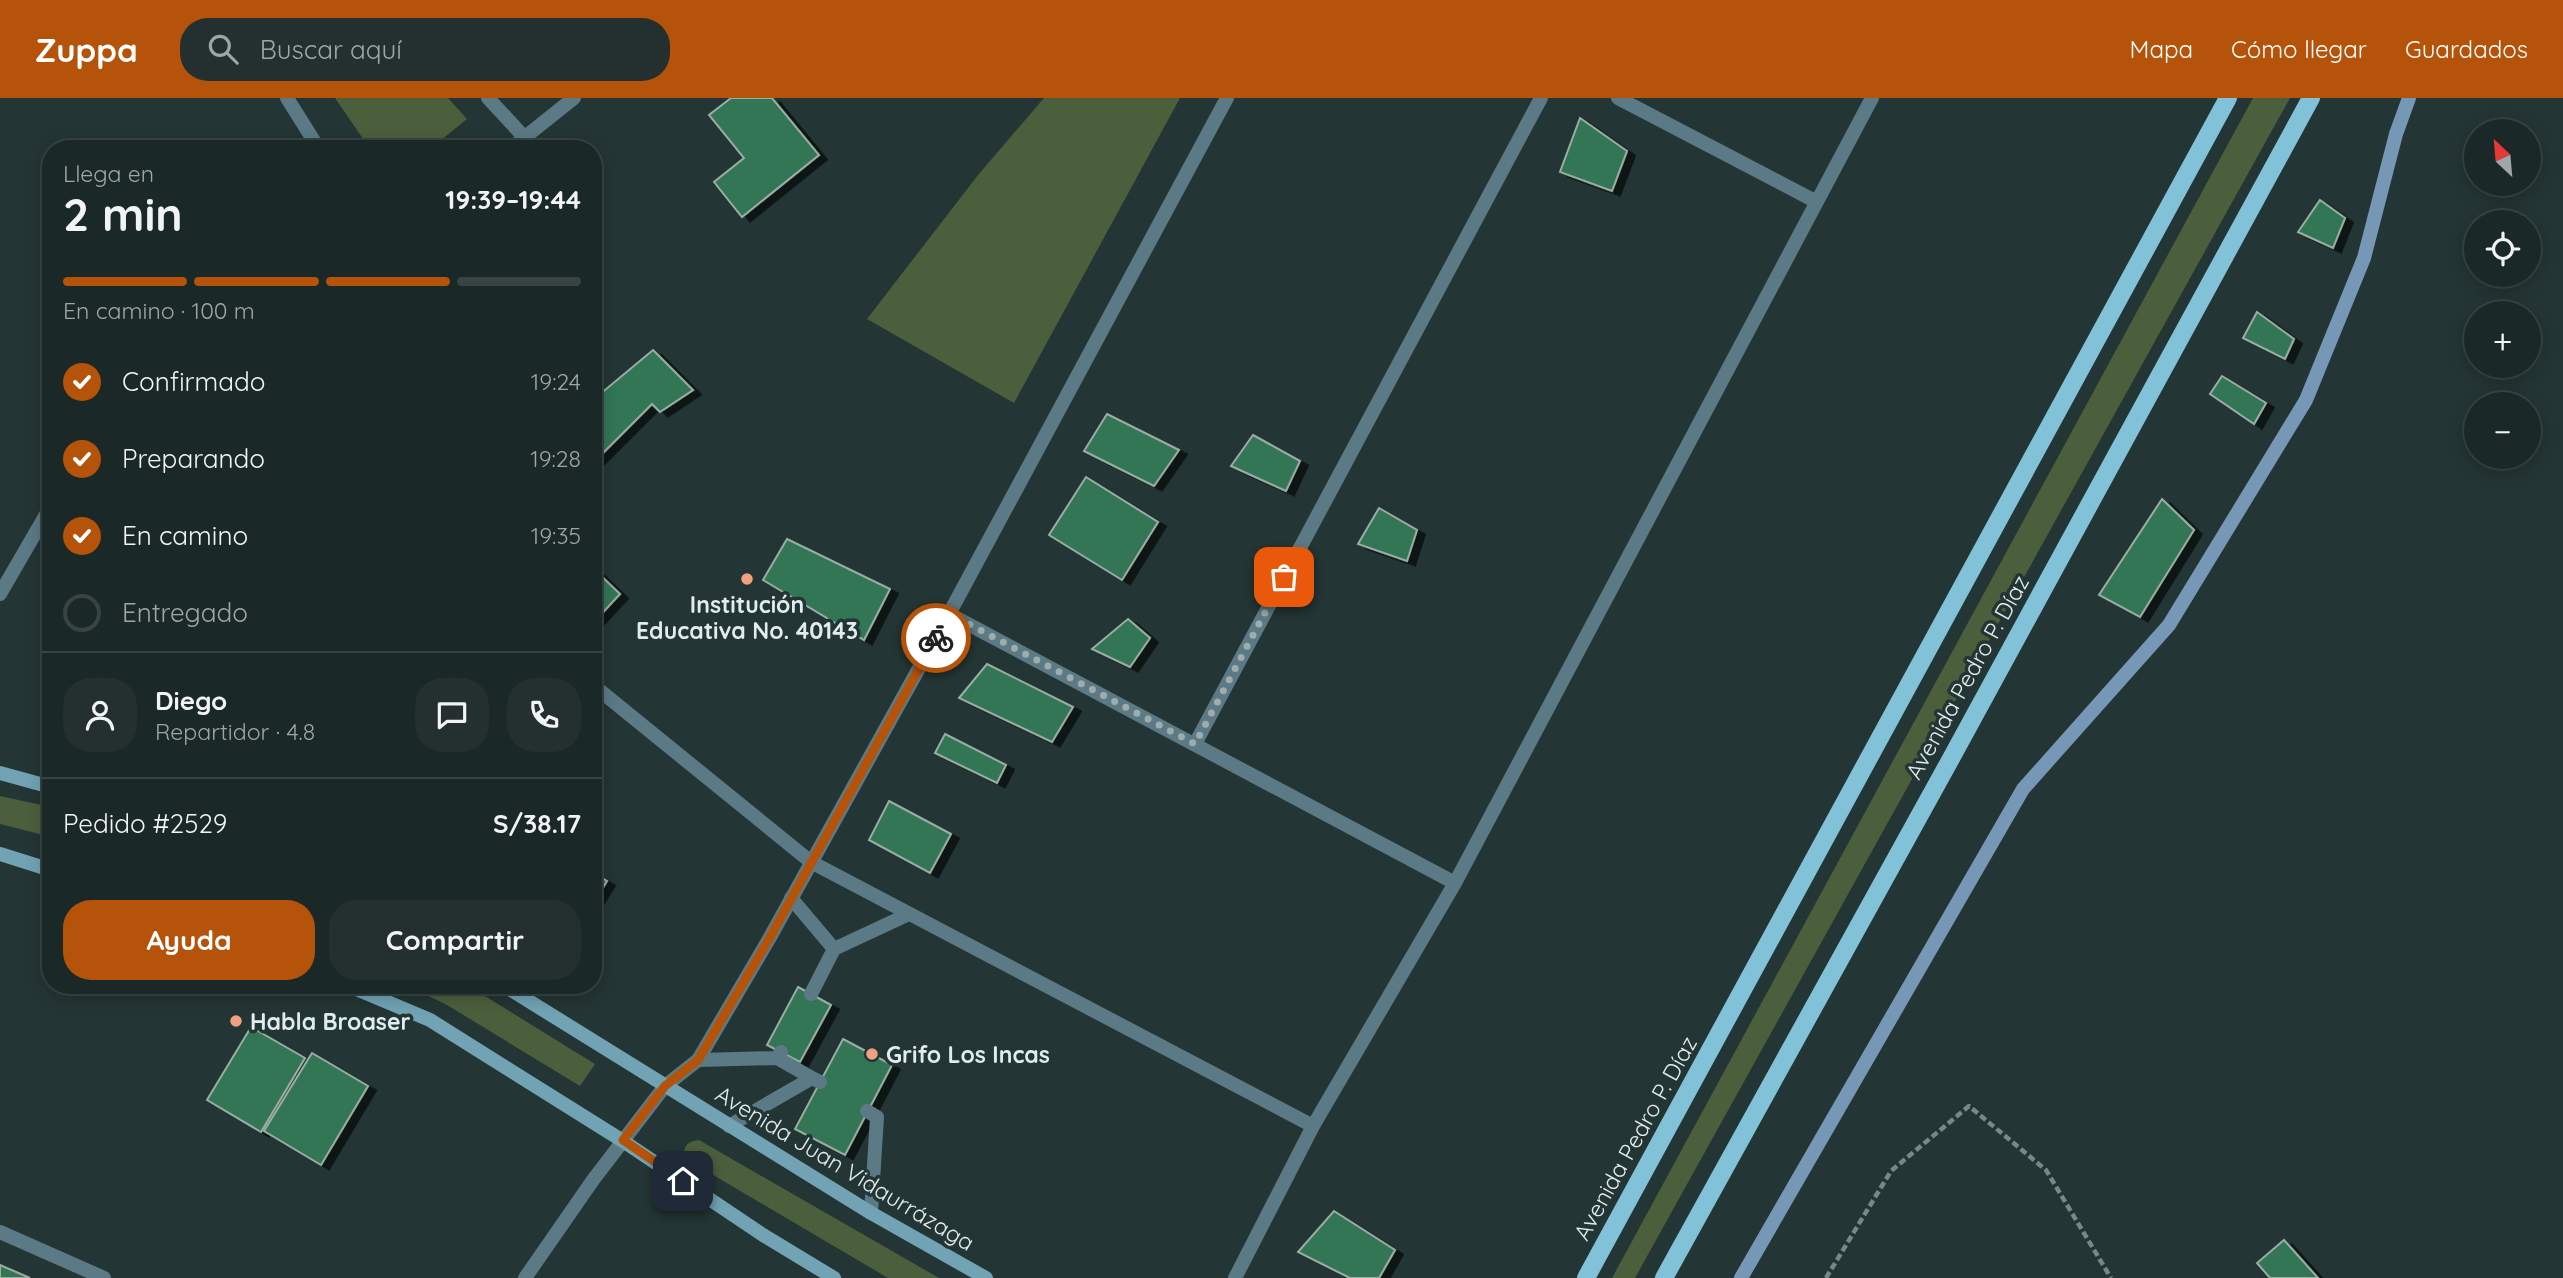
<!DOCTYPE html>
<html lang="es">
<meta charset="utf-8">
<style>
body{margin:0;font-family:Quicksand,sans-serif;background:#23302f;color:#f1f3f6;height:100vh;display:flex;flex-direction:column;font-size:26px;white-space:nowrap}
*{box-sizing:border-box;margin:0}
p{font-size:23px;color:#9fa6a7}
.icon{flex:none;width:38px;height:38px;fill:none;stroke:currentColor;stroke-width:2;stroke-linecap:round;stroke-linejoin:round}
.map{position:relative;flex:1;overflow:hidden}
.side{position:absolute;left:42px;top:42px;width:560px;height:854px;display:flex;flex-direction:column;background:#1a2827;border-radius:28px;box-shadow:0 4px 18px #0003,0 0 0 2px #384444}
.side>*{flex:none}
.needle{width:46px;rotate:334deg}
.buttons{position:absolute;left:2464px;top:21px;display:grid;gap:14px}
.buttons a{display:grid;place-items:center;width:77px;height:77px;border-radius:50%;background:#1a2827;box-shadow:0 4px 18px #0003,0 0 0 2px #384444;font-size:35px}
.pin{position:absolute;display:grid;place-items:center;width:60px;height:60px;color:#fff;margin:-30px;border-radius:14px;box-shadow:0 4px 10px #0006}
.courier{position:absolute;display:grid;place-items:center;width:70px;height:70px;margin:-35px;border:5px solid #b45309;border-radius:50%;background:#fff;color:#222;box-shadow:0 2px 9px #0007}
.overview em{font-style:normal;font-weight:700}
.overview div{display:flex;flex-direction:column-reverse}
.overview{display:flex;align-items:center;justify-content:space-between;height:119px;padding:0 21px}
h1{font-size:46px;font-weight:700;line-height:52px}
.bar{display:grid;grid-template-columns:repeat(4,1fr);gap:10px 7px;align-content:center;height:84px;padding:0 21px}
.bar i{height:9px;border-radius:5px;background:#384444}
.bar .current{background:#b45309}
.bar p{grid-column:span 4}
.line{display:flex;align-items:center;gap:18px;padding:0 21px;border-top:2px solid #384444}
.line div{flex:1}
.round{display:grid;place-items:center;flex:none;width:74px;height:74px;border-radius:28px;background:#23302f}
ol{padding:0 21px;list-style:none}
li{display:flex;align-items:center;gap:21px;height:77px}
li p{margin-inline-start:auto}
li .icon{padding:7px;border-radius:50%;background:#b45309;color:#fff;stroke-width:4}
li:last-child{color:#9fa6a7}
li i{width:38px;height:38px;border:4px solid #384444;border-radius:50%}
.primary-button{display:flex;gap:14px;margin-top:auto;padding:14px 21px}
.primary-button a{flex:1;height:80px;border-radius:28px;background:#b45309;color:#fff;font-size:28px;font-weight:700;line-height:80px;text-align:center}
.primary-button a+a{background:#23302f;color:#f1f3f6}
header{display:flex;align-items:center;gap:42px;box-sizing:border-box;height:98px;padding:0 35px;background:#b45309;color:#fff}
header strong{font-size:33px}
nav{display:flex;gap:38px;margin-inline-start:auto;font-size:24px}
.search{width:490px;height:63px;background:#23302f;display:flex;align-items:center;gap:18px;box-sizing:border-box;padding:0 24px;border-radius:28px;color:#9fa6a7;font-size:26px}
.map>svg:first-child{display:block}
.green{fill:#4c5f3c}
.lines{fill:none;stroke-linecap:round;stroke-linejoin:round}
.stream{stroke:#7797b7;stroke-width:14}
.building{fill:#307657;stroke:#9baca3;stroke-width:2;filter:url(#shadow)}
.path{stroke:#798887;stroke-width:4.5;stroke-dasharray:7 3.5;stroke-linecap:butt}
.service{stroke:#5b7a85;stroke-width:14}
.minor{stroke:#5b7a85;stroke-width:14}
.secondary{stroke:#71a3b5;stroke-width:14}
.primary{stroke:#81c2d9;stroke-width:18}
.done{stroke:#9eadac;stroke-width:7;stroke-dasharray:0 12.6}
.route{stroke:#b45309;stroke-width:9}
.poi-dot{fill:#f2a081;stroke:#233534;stroke-width:2.5}
.labels{text-anchor:middle;dominant-baseline:central;stroke-width:7;stroke-linejoin:round;paint-order:stroke}
.poi-label{font-size:23px;font-weight:bold;fill:#e1edec;stroke:#233534;text-anchor:start}
.street-label{font-size:23px;fill:#e1edec;stroke:#233534}
</style>
<header>
<strong>Zuppa</strong>
<div class="search"><svg class="icon" aria-label="search" viewBox="0 0 24 24"><circle cx="10" cy="10" r="6"/><path d="M15 15l6 6"/></svg>Buscar aquí</div>
<nav><a>Mapa</a><a>Cómo llegar</a><a>Guardados</a></nav>
</header>
<div class="map">
<svg width="2563" height="1180" viewBox="0 0 2563 1180">
<defs>
<filter id="shadow"><feDropShadow dx="8" dy="4.5" stdDeviation="0" flood-color="#0009"/></filter>
</defs>
<rect width="100%" height="100%" fill="#233534"/>
<path class="green" d="M335,0H448L467,21L430,51H370Z
M1044,0H1180L1014,305L867,221L978,77Z
M2253,0H2290L1635,1180H1612Z
M0,698L51,709V739L0,726Z
M406,887H467L595,966L580,988L447,907Z
M699,1042L939,1180H888L686,1061C681,1050 687,1043 699,1042Z"/>
<g class="lines">
<path class="stream" d="M1741,1180L2023,691L2169,527L2306,302L2364,160L2396,36L2409,0"/>
</g>
<path class="building" d="M731,0H772L819,57L742,119L714,84L744,60L709,17Z
M1580,20L1627,53L1612,93L1560,74Z
M2320,102L2345,120L2333,150L2298,134Z
M2257,214L2294,241L2285,261L2243,240Z
M653,252L693,292L660,314L652,306L593,365V302Z
M2222,278L2266,305L2254,326L2210,296Z
M1107,316L1179,352L1154,388L1084,353Z
M1253,337L1300,363L1286,393L1231,368Z
M1086,379L1158,424L1122,482L1049,437Z
M2162,401L2194,432L2140,519L2099,497Z
M1379,410L1417,432L1407,463L1358,446Z
M787,441L890,491L864,542L763,482Z
M593,470L620,496L594,524H593Z
M1128,521L1150,540L1130,569L1092,551Z
M987,566L1073,609L1052,644L959,600Z
M945,636L1006,667L997,685L935,655Z
M889,703L951,736L930,775L869,742Z
M593,774L607,783L593,806Z
M798,889L831,907L800,964L767,947Z
M251,929L305,960L261,1034L207,1002Z
M843,941L892,967L845,1057L795,1031Z
M312,955L368,988L321,1067L264,1033Z
M1334,1113L1395,1152L1379,1180H1350L1298,1154Z
M2284,1142L2318,1180H2270L2257,1165Z
M0,1167L30,1180H0Z"/>
<g class="lines">
<path class="path" d="M1826,1180L1891,1073L1969,1008L2046,1072L2111,1180"/>
<path class="service" d="M791,800L834,851L811,896
M834,851L909,816
M777,960L812,980
M698,962L777,960L781,954
M867,1013L877,1019L871,1115
M729,1028L812,980L820,984"/>
<path class="minor" d="M287,0L319,51
M488,0L525,40
M1618,0L1815,103
M510,51L574,0
M0,496L51,408
M949,516L1455,785
M593,587L811,764L1313,1028
M1195,646L1541,0
M0,1134L104,1180
M525,1180L593,1082L665,988L698,962L769,841L949,516L1227,0
M1235,1180L1313,1028L1455,785L1872,0"/>
<path class="secondary" d="M0,675L51,689
M0,756L51,772
M347,887L430,922L623,1043L763,1137L834,1180
M503,887L871,1115L986,1180"/>
<path class="primary" d="M1586,1180L2228,0
M1664,1180L1948,666L2311,0"/>
</g>
<g class="lines">
<path class="done" d="M936,540L950,516L1195,646L1284,479"/>
<path class="route" d="M683,1083L623,1042L665,988L698,962L769,841L936,540"/>
</g>
<g class="poi-dot">
<circle cx="747" cy="481" r="7"/>
<circle cx="236" cy="923" r="7"/>
<circle cx="872" cy="956" r="7"/>
</g>
<g class="labels">
<g class="poi-label">
<text x="747" y="506" text-anchor="middle">Institución<tspan x="747" dy="26">Educativa No. 40143</tspan></text>
<text x="250" y="923">Habla Broaser</text>
<text x="886" y="956">Grifo Los Incas</text>
</g>
<g class="street-label">
<text transform="translate(1967 579) rotate(-61)">Avenida Pedro P. Díaz</text>
<text transform="translate(1635 1040) rotate(-61)">Avenida Pedro P. Díaz</text>
<text transform="translate(845 1070) rotate(31)">Avenida Juan Vidaurrázaga</text>
</g>
</g>
</svg>
<div class="buttons">
<a><svg class="needle" viewBox="-14 -14 28 28"><path d="M0-13l5 13h-10z" fill="#e53935"/><path d="M0 13l5-13h-10z" fill="#9fa6a7"/></svg></a>
<a><svg class="icon" aria-label="locate" viewBox="0 0 24 24"><circle cx="12" cy="12" r="6"/><path d="M12 2v4M12 18v4M2 12h4M18 12h4"/></svg></a>
<a>+</a>
<a>−</a>
</div>
<div class="pin" style="left:1284px;top:479px;background:#ea580c"><svg class="icon" aria-label="bag" viewBox="0 0 24 24"><path d="M5 8h14l-1 12H6zM9 8a3 3 0 0 1 6 0"/></svg></div>
<div class="pin" style="left:683px;top:1083px;background:#1f2937"><svg class="icon" aria-label="home" viewBox="0 0 24 24"><path d="M3 11l9-7 9 7M6 9v11h12V9"/></svg></div>
<div class="courier" style="left:936px;top:540px"><svg class="icon" aria-label="bike" viewBox="0 0 24 24"><circle cx="6" cy="16" r="4"/><circle cx="18" cy="16" r="4"/><path d="M6 16l4-8h5l3 8M10 8l3 8H6M13 5h3"/></svg></div>
<section class="side">
<div class="overview"><div><h1>2 min</h1><p>Llega en</p></div><em>19:39–19:44</em></div>
<div class="bar"><i class="current"></i><i class="current"></i><i class="current"></i><i></i><p>En camino · 100 m</p></div>
<ol>
<li><svg class="icon" aria-label="check" viewBox="0 0 24 24"><path d="M5 12l5 5 9-10"/></svg>Confirmado<p>19:24</p></li>
<li><svg class="icon" aria-label="check" viewBox="0 0 24 24"><path d="M5 12l5 5 9-10"/></svg>Preparando<p>19:28</p></li>
<li><svg class="icon" aria-label="check" viewBox="0 0 24 24"><path d="M5 12l5 5 9-10"/></svg>En camino<p>19:35</p></li>
<li><i></i>Entregado</li>
</ol>
<div class="line" style="height:126px"><a class="round"><svg class="icon" aria-label="person" viewBox="0 0 24 24"><circle cx="12" cy="8" r="4"/><path d="M4 21q1-7 8-7t8 7"/></svg></a><div><b>Diego</b><p>Repartidor · 4.8</p></div><a class="round"><svg class="icon" aria-label="chat" viewBox="0 0 24 24"><path d="M4 5h16v11H9l-5 4z"/></svg></a><a class="round"><svg class="icon" aria-label="phone" viewBox="0 0 24 24"><path d="M5 4h4l2 5-3 2q2 4 5 5l2-3 5 2v4C11 20 4 13 5 4z"/></svg></a></div>
<div class="line" style="height:91px"><div>Pedido #2529</div><b>S/38.17</b></div>
<div class="primary-button"><a>Ayuda</a><a>Compartir</a></div>
</section>
</div>
